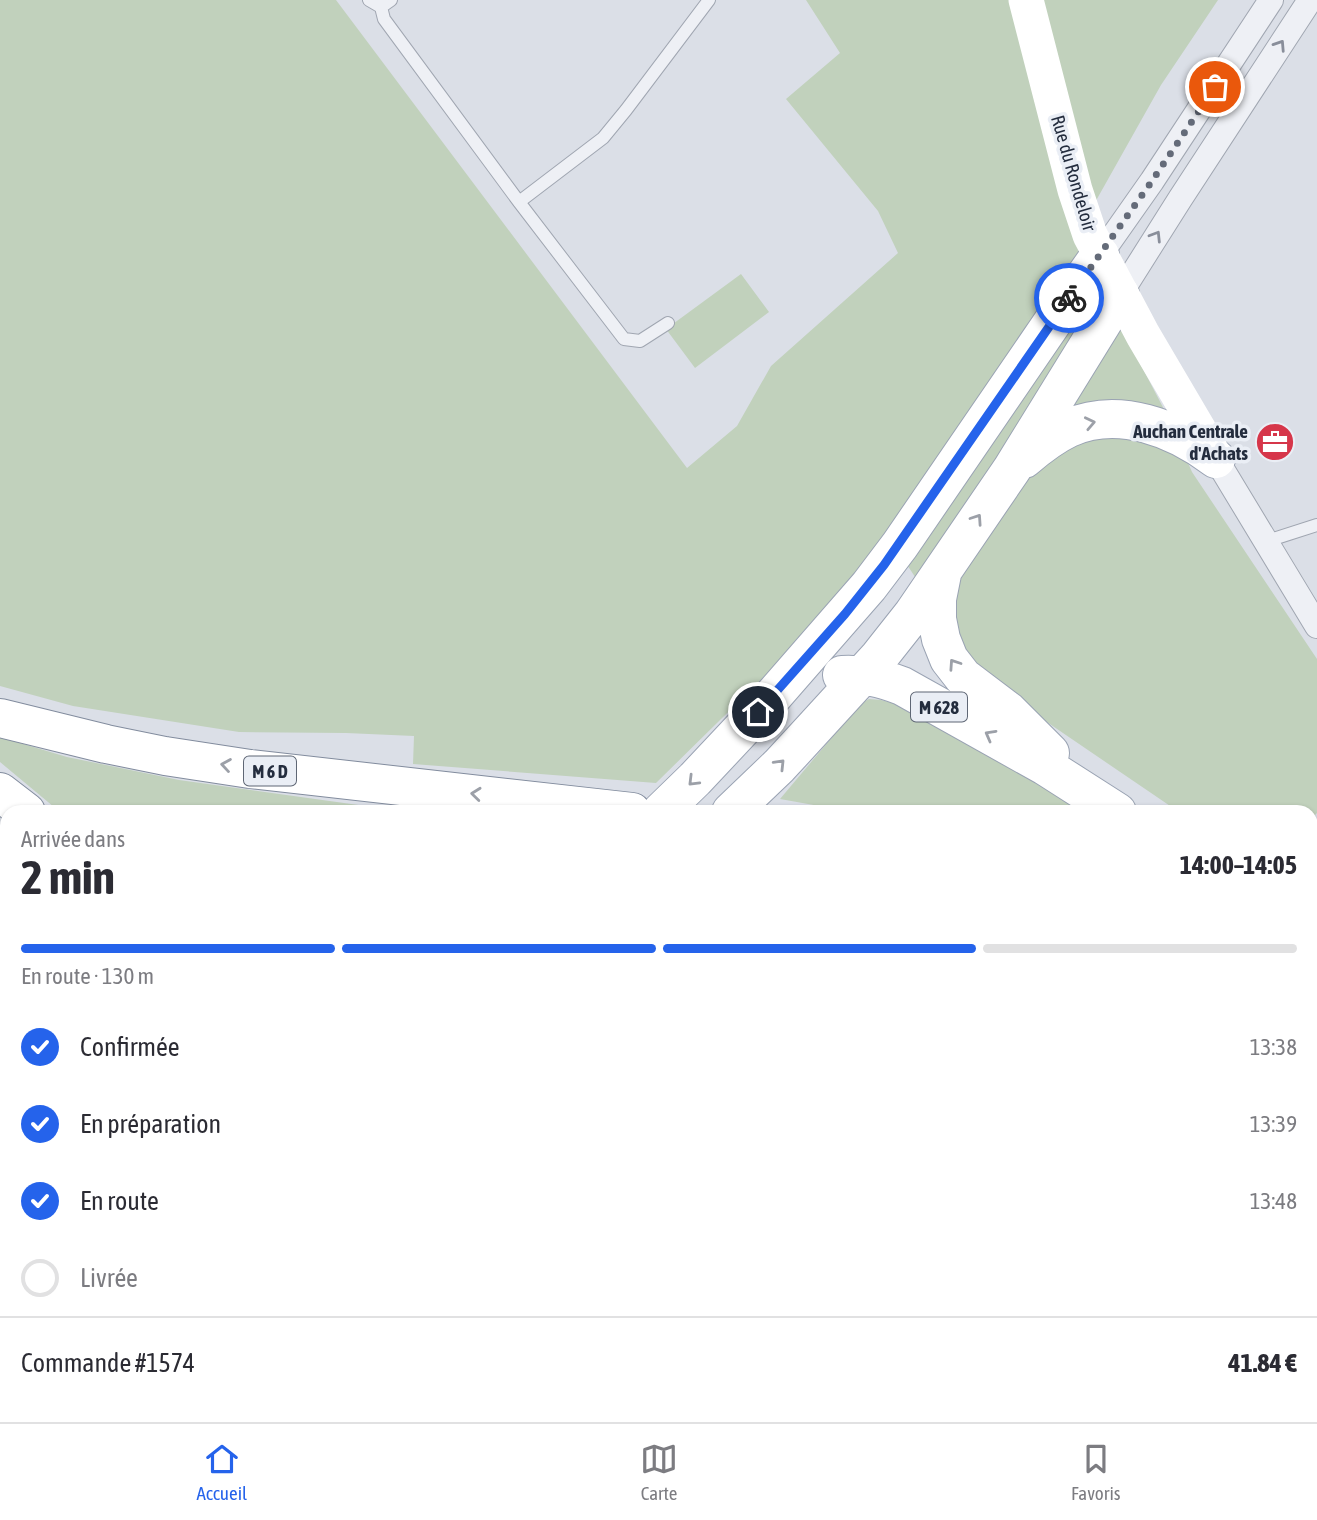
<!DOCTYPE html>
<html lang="fr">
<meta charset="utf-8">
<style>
body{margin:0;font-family:"Asap Condensed",sans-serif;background:#f7f7f7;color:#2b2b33;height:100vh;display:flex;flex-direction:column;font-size:26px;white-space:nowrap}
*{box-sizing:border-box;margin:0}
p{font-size:23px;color:#7c7c81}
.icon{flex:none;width:38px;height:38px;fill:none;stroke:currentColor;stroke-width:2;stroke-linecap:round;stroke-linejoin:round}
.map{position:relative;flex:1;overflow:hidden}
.panel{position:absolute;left:0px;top:805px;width:1318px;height:618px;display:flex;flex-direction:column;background:#fff;border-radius:21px 21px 0 0;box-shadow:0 2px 5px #0004}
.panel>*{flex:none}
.pin{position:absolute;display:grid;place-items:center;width:60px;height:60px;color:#fff;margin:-30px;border:4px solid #fff;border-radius:50%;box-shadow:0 2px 7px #0007}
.courier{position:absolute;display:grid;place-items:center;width:70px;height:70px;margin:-35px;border:5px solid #2563eb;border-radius:50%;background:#fff;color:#222;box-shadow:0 2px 9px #0007}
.overview em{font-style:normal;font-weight:700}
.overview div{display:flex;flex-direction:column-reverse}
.overview{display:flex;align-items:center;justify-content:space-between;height:119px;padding:0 21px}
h1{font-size:46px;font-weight:700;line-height:52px}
.bar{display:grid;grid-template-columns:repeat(4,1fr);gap:10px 7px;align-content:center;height:84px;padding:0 21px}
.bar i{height:9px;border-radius:5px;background:#e1e1e2}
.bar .active{background:#2563eb}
.bar p{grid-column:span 4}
.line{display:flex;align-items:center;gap:18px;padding:0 21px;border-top:2px solid #e1e1e2}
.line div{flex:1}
ol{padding:0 21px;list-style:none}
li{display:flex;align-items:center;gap:21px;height:77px}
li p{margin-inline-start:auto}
li .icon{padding:7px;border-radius:50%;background:#2563eb;color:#fff;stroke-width:4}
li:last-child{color:#7c7c81}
li i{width:38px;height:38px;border:4px solid #e1e1e2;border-radius:50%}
.tabs{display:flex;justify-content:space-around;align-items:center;height:98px;border-top:2px solid #e1e1e2;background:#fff;font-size:19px;color:#7c7c81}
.tabs a{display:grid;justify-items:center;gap:4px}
.tabs .active{color:#2563eb}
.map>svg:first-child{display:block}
.green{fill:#c1d1bc}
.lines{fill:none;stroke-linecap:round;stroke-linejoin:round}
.lane-casing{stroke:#a0a6b1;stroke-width:14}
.street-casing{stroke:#a0a6b1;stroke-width:26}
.primary-casing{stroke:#9aa3b3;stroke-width:40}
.highway-casing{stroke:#828c9e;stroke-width:40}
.lane{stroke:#eef0f5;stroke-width:12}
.street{stroke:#eef0f5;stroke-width:24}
.secondary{stroke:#fff;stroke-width:35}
.primary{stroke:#fff;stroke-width:38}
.highway{stroke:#fff;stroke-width:38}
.oneway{stroke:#898e9a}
.oneway2{stroke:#9ca0a8}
.done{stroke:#646b79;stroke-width:7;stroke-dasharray:0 12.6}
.route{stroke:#2563eb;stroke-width:9}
.labels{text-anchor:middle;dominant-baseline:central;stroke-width:7;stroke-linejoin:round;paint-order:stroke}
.shield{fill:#eaeef5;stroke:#5f6775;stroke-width:2}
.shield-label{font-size:18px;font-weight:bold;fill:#242d3e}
.street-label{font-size:19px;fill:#242d3e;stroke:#eaeef5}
.poi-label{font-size:19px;font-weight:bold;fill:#242d3e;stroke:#eaeef5;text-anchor:end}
</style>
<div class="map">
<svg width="1317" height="1422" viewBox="0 0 1317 1422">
<rect width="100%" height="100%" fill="#dbdfe7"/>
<path class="green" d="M0,0H336L687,468L737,426L771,366L898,253L878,211L786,99L840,53L806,0H1218L1161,85L1075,238L1168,417L1192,472L1317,659V813L1311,819V812H1179L1010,697L972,663L886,533L834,600L773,668L656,783L413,764L414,736L346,733L239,732L73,706L0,686Z
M741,274L769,312L695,368L666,329Z
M869,699L881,700L896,704L1015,768L1082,812H853L780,799L860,704Z
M0,737L67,757L179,780L380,808L317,812H60L0,762Z
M0,890L7,897V1416H34L33,1422H0Z
M1311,1152L1317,1157V1242L1311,1237Z
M349,1416H404L402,1422H348Z
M839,1416H995L994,1422H837Z
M1070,1416H1220L1219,1422H1070Z"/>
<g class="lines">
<g class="lane-casing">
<path id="lane" d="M369,0L381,7L391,0
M381,7L384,19L519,202L624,339L640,341L668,323
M519,202L603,138L626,110L709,0
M1267,541L1317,525
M1311,1307L1317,1313
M627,1416L630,1422
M702,1422L703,1416"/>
</g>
<g class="street-casing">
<path id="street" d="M1100,255L1152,181L1271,0
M1120,294L1180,199L1310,0
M1216,459L1317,626"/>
</g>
<g class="primary-casing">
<path id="primary" d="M1024,459C1038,447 1052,436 1069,428C1119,406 1175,428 1216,459
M942,574L937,599V619L941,639L949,659L963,677L1008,711L1050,753
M842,675C865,674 881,678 902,686L1045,766L1117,812
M661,812L695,779L773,696L869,586L900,545L1054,320L1100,255
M731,812L779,766L814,728L879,657L913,614L1012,469L1120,294
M1311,968L1317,974
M1311,1131L1317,1136
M326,1422L328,1416"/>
</g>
<g class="highway-casing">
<path id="highway" d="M0,718L106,744L165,756L250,769L632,812
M0,792L26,812
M0,864L7,871
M1311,1049L1317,1054
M1311,1099L1317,1104
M49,1422L50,1416
M105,1422L108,1416
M228,1422L229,1416
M269,1422L270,1416"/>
</g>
<use href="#lane" class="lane"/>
<use href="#street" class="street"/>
<path class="secondary" d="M1026,0L1075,190L1090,235L1143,335L1216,459"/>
<use href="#primary" class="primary"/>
<use href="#highway" class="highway"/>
</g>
<defs><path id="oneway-chevron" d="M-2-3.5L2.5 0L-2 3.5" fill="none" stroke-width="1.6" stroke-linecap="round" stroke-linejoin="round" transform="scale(1.75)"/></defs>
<g class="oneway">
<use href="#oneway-chevron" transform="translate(1280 45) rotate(-57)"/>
<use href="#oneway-chevron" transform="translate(1156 236) rotate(-58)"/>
</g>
<g class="oneway2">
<use href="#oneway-chevron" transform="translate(1090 423) rotate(-12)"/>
<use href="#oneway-chevron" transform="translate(977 519) rotate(-56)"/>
<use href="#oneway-chevron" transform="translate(954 664) rotate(-124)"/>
<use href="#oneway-chevron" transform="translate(990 735) rotate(-151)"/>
<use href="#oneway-chevron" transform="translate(780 764) rotate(-46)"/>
<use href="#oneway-chevron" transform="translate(226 765) rotate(-171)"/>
<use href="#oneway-chevron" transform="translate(693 781) rotate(135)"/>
<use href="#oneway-chevron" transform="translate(476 794) rotate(-174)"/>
</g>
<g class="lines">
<path class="done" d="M1069,298L1152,181L1215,87"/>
<path class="route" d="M758,712L845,614L884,565L1069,298"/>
</g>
<defs>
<g id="office-disc" transform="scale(2.0125)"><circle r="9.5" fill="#d6364a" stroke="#eaeef5"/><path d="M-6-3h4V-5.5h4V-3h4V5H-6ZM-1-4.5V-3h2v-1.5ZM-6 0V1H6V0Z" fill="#fff"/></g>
</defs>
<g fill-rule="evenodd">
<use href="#office-disc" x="1275" y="442"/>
</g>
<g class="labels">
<g class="shield">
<rect x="911" y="692.5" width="56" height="29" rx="5"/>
<rect x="244" y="756.5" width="52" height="29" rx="5"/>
</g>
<g class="shield-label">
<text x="939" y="707">M 628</text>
<text x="270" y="771">M 6 D</text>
</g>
<g class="street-label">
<text transform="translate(1074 173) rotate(74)">Rue du Rondeloir</text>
</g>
<g class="poi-label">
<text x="1248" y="431">Auchan Centrale<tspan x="1248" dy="22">d'Achats</tspan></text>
</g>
</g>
</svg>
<div class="pin" style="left:1215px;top:87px;background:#ea580c"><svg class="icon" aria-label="bag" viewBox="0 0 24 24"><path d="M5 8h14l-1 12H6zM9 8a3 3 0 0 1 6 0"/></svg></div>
<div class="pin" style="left:758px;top:712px;background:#1f2937"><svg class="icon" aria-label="home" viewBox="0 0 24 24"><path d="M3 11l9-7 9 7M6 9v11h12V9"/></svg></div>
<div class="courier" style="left:1069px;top:298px"><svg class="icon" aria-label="bike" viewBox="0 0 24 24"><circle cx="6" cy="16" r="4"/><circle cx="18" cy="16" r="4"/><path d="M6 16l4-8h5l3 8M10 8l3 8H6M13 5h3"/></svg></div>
<section class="panel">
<div class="overview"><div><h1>2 min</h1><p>Arrivée dans</p></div><em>14:00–14:05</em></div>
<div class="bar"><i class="active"></i><i class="active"></i><i class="active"></i><i></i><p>En route · 130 m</p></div>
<ol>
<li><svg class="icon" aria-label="check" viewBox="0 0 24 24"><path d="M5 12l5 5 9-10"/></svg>Confirmée<p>13:38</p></li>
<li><svg class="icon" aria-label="check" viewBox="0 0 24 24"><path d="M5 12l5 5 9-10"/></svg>En préparation<p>13:39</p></li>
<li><svg class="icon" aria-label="check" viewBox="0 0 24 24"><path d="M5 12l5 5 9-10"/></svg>En route<p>13:48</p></li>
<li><i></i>Livrée</li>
</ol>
<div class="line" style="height:91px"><div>Commande #1574</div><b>41.84 €</b></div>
</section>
</div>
<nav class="tabs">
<a class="active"><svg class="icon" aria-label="home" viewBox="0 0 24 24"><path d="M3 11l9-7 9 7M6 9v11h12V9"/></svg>Accueil</a>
<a><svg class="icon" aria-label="map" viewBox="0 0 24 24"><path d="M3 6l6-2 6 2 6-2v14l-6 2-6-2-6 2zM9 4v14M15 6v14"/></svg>Carte</a>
<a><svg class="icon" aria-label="saved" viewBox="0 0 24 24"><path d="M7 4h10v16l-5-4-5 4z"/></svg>Favoris</a>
</nav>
